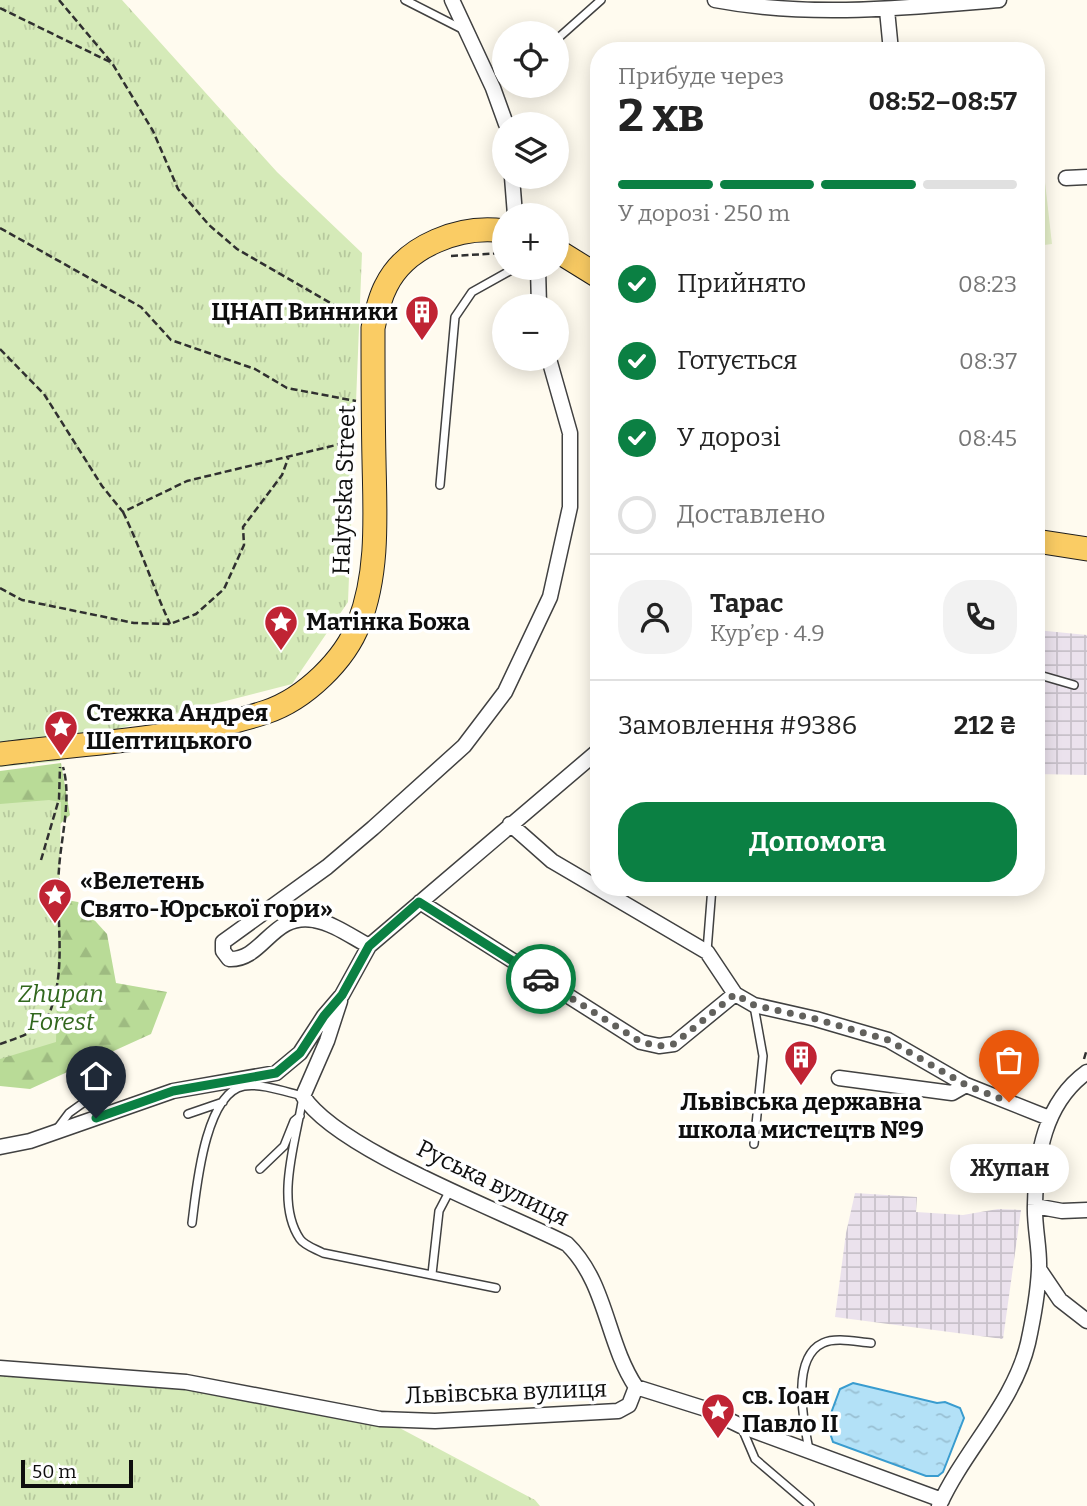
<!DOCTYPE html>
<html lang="uk">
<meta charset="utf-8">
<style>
body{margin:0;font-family:Bitter,serif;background:#f2f2f2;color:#222;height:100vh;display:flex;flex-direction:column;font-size:26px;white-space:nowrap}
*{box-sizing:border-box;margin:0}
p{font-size:23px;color:#767676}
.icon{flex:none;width:38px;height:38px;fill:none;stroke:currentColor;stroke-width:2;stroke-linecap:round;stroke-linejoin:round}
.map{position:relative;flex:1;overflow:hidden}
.drawer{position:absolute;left:590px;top:42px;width:455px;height:854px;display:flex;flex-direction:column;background:#fff;border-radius:28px;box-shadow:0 4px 18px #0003}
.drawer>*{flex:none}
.fabs{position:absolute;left:492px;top:21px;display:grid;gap:14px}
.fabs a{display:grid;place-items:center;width:77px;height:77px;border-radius:50%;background:#fff;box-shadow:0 4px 18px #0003;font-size:35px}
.scale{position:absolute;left:21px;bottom:18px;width:112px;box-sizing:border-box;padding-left:7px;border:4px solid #0e0e0e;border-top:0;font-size:19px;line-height:24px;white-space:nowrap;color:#0e0e0e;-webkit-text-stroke:5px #fff;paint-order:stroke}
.pin{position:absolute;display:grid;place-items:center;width:60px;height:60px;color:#fff;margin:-72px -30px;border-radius:50% 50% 50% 0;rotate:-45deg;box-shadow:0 0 7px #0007}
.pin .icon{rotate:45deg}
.courier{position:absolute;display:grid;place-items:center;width:70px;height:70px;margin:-35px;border:5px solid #0b8043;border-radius:50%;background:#fff;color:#222;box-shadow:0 2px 9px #0007}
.bubble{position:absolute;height:49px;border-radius:24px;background:#fff;box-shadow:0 4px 18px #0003;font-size:23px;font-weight:700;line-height:49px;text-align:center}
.overview em{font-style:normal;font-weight:700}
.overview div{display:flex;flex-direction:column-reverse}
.overview{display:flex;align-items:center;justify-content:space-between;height:119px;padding:0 28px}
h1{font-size:46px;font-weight:700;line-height:52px}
.bar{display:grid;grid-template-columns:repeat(4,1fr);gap:10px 7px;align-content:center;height:84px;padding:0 28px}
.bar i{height:9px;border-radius:5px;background:#e0e0e0}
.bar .selected{background:#0b8043}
.bar p{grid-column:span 4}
.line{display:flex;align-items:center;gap:18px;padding:0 28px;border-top:2px solid #e0e0e0}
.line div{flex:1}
.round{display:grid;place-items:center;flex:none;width:74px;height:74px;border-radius:28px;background:#f2f2f2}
ol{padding:0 28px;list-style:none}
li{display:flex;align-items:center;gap:21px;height:77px}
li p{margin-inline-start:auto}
li .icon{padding:7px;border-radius:50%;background:#0b8043;color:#fff;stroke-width:4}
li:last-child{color:#767676}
li i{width:38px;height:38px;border:4px solid #e0e0e0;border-radius:50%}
.cta{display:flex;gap:14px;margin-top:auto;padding:14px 28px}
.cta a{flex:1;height:80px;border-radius:28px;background:#0b8043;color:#fff;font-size:28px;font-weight:700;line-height:80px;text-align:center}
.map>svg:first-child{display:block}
.industrial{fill:url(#industrial-grid)}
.forest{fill:url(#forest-firs)}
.park{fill:url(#park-tufts)}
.pitch{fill:#e6f1ca}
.water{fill:url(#water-ripples);stroke:#399ccf;stroke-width:2}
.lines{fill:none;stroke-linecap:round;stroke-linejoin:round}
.lane-casing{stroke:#414141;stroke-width:10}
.street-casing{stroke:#414141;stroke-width:17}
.primary-casing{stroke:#1f1f1f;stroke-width:25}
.path{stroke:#303030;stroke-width:2.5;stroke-dasharray:7 3.5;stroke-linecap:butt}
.lane{stroke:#fff;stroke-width:7}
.street{stroke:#fff;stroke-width:14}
.primary{stroke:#facc64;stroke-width:23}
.done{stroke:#62615d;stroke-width:7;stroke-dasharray:0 12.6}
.route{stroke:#0b8043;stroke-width:9}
.labels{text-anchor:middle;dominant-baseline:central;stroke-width:7;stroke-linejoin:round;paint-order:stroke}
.poi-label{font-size:24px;font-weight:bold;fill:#0e0e0e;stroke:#fff;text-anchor:start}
.street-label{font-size:24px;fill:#0e0e0e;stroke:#fff}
.park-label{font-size:24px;font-style:italic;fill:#31671d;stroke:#fff}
</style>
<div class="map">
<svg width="1087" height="1506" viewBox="0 0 1087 1506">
<defs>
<pattern id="industrial-grid" width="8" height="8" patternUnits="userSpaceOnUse" patternTransform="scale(1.75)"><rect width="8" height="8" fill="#ebe2ed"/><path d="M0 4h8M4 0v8" fill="none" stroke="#c8c1ca"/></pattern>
<pattern id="forest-firs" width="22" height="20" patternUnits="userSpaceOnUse" patternTransform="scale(1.75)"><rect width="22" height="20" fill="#b9db97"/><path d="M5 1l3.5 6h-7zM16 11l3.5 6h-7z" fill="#9ebb81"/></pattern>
<pattern id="park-tufts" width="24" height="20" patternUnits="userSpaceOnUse" patternTransform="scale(1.75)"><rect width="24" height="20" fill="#d5eab8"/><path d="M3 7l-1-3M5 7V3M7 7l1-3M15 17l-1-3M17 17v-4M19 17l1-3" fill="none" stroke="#b6c89d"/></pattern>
<pattern id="water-ripples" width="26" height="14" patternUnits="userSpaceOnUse" patternTransform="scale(1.75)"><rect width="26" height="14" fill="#b3e1f7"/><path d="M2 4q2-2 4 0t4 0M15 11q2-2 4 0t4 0" fill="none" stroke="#99c0d3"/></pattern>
</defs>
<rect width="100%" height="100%" fill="#fffbef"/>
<path class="industrial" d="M1036,630L1087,635V775L1036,774Z
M855,1193L917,1197L916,1212L963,1215L998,1209L1021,1210L1003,1339L835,1317L846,1233Z"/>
<path class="forest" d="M61,763L70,815L43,839L33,894L78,902L107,934L116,983L167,992L151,1034L30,1089L0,1086V771Z"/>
<path class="park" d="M0,0H122L277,172L362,253L348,602L292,684L62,743L60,761L0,767Z
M49,800L61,802L56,1042L0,1059V804Z
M0,1369L173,1384L394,1425L535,1500L540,1506H0Z"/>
<path class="pitch" d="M1036,147H1041L1052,244L1036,246Z"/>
<path class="water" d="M853,1383L937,1403L945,1402L960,1408L964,1418L943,1472L938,1476H926L833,1442L827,1424L840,1389Z"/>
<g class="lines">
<g class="lane-casing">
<path id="lane" d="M405,0L464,30
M556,40L601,0
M440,485L455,317L472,292L515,268
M1036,674L1074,685
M707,951L712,887
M754,1006L763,1056L754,1144
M188,1114L223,1102
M57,1129L69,1113L90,1098
M260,1169L284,1146L294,1121L300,1116
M192,1223C196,1193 204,1093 244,1086C261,1083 286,1092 303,1096C297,1138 274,1201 300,1239C305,1246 316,1249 323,1253L496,1288
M432,1274L439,1211L450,1190
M741,1426L755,1459L810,1506
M809,1450C804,1423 790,1358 823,1343C836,1337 857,1342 871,1343"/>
</g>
<g class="street-casing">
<path id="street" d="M452,0L493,88L506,124
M715,0C809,18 903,8 999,0
M887,10L891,51
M512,177L515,215
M1066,178L1087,177
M538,268L539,306
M510,824L552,861L707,952L735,994L754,1005L816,1019L888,1040L966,1085L1049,1118
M420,902L641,1042L659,1046L674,1044L735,994
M369,946C352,937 333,923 314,920C272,912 263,961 229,959L223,951V942L327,867L373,828L464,746L505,692L550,597L570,507V433L549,359
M340,1001L327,1041L303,1096C337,1150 505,1212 567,1244C607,1283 606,1342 636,1387
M839,1078L952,1093L966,1085
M0,1147L30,1141L173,1091L276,1073L300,1053L324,1016L342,995L369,946L598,751
M1035,1206L1062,1211L1087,1210
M1039,1269L1060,1300L1087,1321
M0,1368L186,1382L380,1419L435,1421L618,1411L629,1405L636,1387L706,1409L741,1426L942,1500
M939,1506C964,1450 1014,1403 1028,1343C1033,1320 1038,1292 1039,1269C1040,1248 1034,1226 1035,1205C1036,1156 1044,1103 1087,1072"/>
</g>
<g class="primary-casing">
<path id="primary" d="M556,250L598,276
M1036,541L1087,549
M0,754C84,743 186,739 266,712C305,699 345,660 359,623C379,572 375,514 374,460C373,416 373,372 373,328C376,314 379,299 386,286C406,245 461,225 504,231"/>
</g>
<path class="path" d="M59,0L112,63L153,131L178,189L209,225L237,249L358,319
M0,8L110,62
M0,228L141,307L171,340L255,369L287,388L356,401
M451,256L504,253
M0,349L44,394L102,486L123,512L187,481L357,440
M123,512C141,549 153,587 170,624
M0,588L22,600L134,623L170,624L196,614L224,589L244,545L243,527L282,475L289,456
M41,860L59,799L60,767
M0,1044C20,1037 43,1031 51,1009C67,964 55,915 59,869C61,837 72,798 63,767
M1084,1059L1087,1049"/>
<use href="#lane" class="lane"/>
<use href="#street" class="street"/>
<use href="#primary" class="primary"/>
</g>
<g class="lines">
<path class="done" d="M541,979L641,1042L659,1046L674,1044L735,994L754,1005L816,1019L888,1040L966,1085L1009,1102"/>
<path class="route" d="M96,1118L173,1091L276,1073L300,1053L324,1016L342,995L369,946L419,902L541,979"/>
</g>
<defs>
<g id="building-pin" transform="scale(1.75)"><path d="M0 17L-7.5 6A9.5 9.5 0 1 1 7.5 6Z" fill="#c02434" stroke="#fff"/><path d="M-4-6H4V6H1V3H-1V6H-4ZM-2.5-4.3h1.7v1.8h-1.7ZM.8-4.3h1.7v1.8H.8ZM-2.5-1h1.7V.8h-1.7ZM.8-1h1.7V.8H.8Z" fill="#fff"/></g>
<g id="sight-pin" transform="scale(1.75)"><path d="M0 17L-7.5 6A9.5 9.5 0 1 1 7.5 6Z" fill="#c02434" stroke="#fff"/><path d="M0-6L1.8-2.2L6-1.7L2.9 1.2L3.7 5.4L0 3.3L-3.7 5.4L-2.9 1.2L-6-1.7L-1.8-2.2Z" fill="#fff"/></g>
</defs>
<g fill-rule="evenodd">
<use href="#building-pin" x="422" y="312"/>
<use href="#sight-pin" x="281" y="622"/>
<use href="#sight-pin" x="61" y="727"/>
<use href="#sight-pin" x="55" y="895"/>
<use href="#building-pin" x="801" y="1057"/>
<use href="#sight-pin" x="718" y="1410"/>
</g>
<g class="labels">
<g class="poi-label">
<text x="398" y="312" text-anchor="end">ЦНАП Винники</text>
<text x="306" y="622">Матінка Божа</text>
<text x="86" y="713">Стежка Андрея<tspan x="86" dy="28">Шептицького</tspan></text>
<text x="80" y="881">«Велетень<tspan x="80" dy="28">Свято-Юрської гори»</tspan></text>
<text x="801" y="1102" text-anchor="middle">Львівська державна<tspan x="801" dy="28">школа мистецтв №9</tspan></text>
<text x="742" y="1396">св. Іоан<tspan x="742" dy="28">Павло ІІ</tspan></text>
</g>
<g class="street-label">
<text transform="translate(344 490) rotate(-88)">Halytska Street</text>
<text transform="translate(493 1183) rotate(26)">Руська вулиця</text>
<text transform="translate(506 1392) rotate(-2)">Львівська вулиця</text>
</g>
<g class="park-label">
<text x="61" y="994">Zhupan<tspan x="61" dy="28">Forest</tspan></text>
</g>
</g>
</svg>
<div class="fabs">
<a><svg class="icon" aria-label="locate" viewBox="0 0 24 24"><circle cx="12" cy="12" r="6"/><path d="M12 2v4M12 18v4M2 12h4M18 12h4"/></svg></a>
<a><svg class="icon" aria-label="layers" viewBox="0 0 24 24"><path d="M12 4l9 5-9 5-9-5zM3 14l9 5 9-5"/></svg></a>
<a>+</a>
<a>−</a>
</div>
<div class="scale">50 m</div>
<div class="pin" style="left:1009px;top:1102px;background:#ea580c"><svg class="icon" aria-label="bag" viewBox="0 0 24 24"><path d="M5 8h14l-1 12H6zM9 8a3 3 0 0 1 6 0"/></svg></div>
<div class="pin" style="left:96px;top:1118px;background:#1f2937"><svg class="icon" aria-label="home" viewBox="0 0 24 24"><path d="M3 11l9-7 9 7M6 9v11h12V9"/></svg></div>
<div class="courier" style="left:541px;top:979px"><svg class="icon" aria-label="car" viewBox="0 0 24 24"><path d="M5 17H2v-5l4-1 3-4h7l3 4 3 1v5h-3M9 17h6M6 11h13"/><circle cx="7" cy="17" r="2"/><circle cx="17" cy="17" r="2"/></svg></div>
<div class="bubble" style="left:950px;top:1144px;width:119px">Жупан</div>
<section class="drawer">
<div class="overview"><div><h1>2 хв</h1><p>Прибуде через</p></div><em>08:52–08:57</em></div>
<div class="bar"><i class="selected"></i><i class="selected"></i><i class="selected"></i><i></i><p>У дорозі · 250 m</p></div>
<ol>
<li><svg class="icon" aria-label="check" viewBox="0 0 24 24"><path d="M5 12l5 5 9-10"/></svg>Прийнято<p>08:23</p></li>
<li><svg class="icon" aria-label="check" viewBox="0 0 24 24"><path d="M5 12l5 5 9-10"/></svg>Готується<p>08:37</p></li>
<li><svg class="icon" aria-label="check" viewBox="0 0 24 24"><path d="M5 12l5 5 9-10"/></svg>У дорозі<p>08:45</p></li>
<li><i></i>Доставлено</li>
</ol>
<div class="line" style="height:126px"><a class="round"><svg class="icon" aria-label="person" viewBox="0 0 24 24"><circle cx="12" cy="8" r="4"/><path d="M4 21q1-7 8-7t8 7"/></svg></a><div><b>Тарас</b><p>Кур’єр · 4.9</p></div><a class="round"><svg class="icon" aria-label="phone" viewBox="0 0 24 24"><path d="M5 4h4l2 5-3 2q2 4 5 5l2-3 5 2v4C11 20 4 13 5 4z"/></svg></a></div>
<div class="line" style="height:91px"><div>Замовлення #9386</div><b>212 ₴</b></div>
<div class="cta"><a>Допомога</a></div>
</section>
</div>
